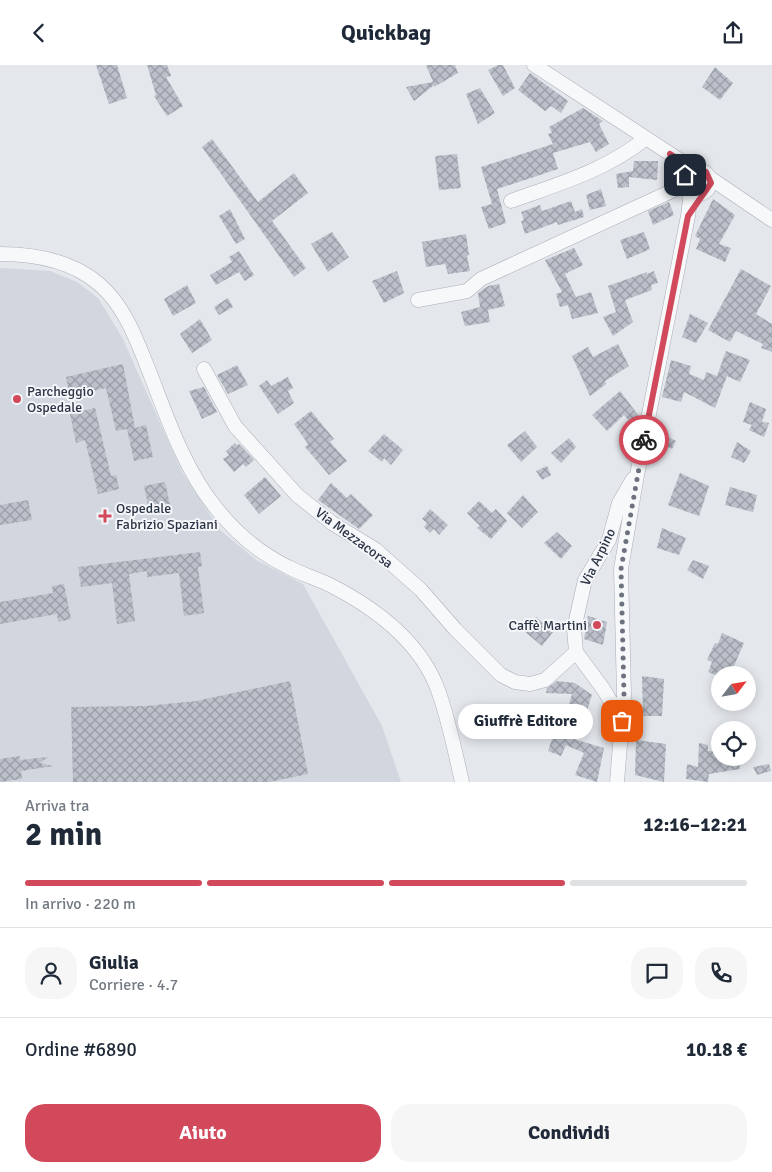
<!DOCTYPE html>
<html lang="it">
<meta charset="utf-8">
<style>
body{margin:0;font-family:Signika,sans-serif;background:#f6f6f7;color:#1f2937;height:100vh;display:flex;flex-direction:column;font-size:19px;white-space:nowrap}
*{box-sizing:border-box;margin:0}
p{font-size:16px;color:#747a83}
.icon{flex:none;width:28px;height:28px;fill:none;stroke:currentColor;stroke-width:2;stroke-linecap:round;stroke-linejoin:round}
.map{position:relative;height:717px;overflow:hidden}
.drawer{display:flex;flex-direction:column;background:#fff;flex:1}
.drawer>*{flex:none}
.needle{width:32px;rotate:59deg}
.buttons{position:absolute;left:711px;top:601px;display:grid;gap:10px}
.buttons a{display:grid;place-items:center;width:45px;height:45px;border-radius:50%;background:#fff;box-shadow:0 2px 12px #0003;font-size:25px}
.pin{position:absolute;display:grid;place-items:center;width:42px;height:42px;color:#fff;margin:-21px;border-radius:10px;box-shadow:0 2px 8px #0006}
.courier{position:absolute;display:grid;place-items:center;width:50px;height:50px;margin:-25px;border:4px solid #d1495b;border-radius:50%;background:#fff;color:#222;box-shadow:0 1px 6px #0007}
.bubble{position:absolute;height:35px;border-radius:18px;background:#fff;box-shadow:0 2px 12px #0003;font-size:16px;font-weight:800;line-height:35px;text-align:center}
.overview em{font-style:normal;font-weight:800}
.overview div{display:flex;flex-direction:column-reverse}
.overview{display:flex;align-items:center;justify-content:space-between;height:85px;padding:0 25px}
h1{font-size:32px;font-weight:800;line-height:38px}
.bar{display:grid;grid-template-columns:repeat(4,1fr);gap:8px 5px;align-content:center;height:60px;padding:0 25px}
.bar i{height:6px;border-radius:4px;background:#e0e1e3}
.bar .selected{background:#d1495b}
.bar p{grid-column:span 4}
.line{display:flex;align-items:center;gap:12px;padding:0 25px;border-top:1px solid #e0e1e3}
.line div{flex:1}
.round{display:grid;place-items:center;flex:none;width:52px;height:52px;border-radius:20px;background:#f6f6f7}
.action{display:flex;gap:10px;margin-top:auto;padding:10px 25px}
.action a{flex:1;height:58px;border-radius:20px;background:#d1495b;color:#fff;font-size:20px;font-weight:800;line-height:58px;text-align:center}
.action a+a{background:#f6f6f7;color:#1f2937}
header{display:flex;justify-content:space-between;align-items:center;height:65px;padding:0 25px;background:#fff;font-size:22px;font-weight:800}
.map>svg:first-child{display:block}
.built{fill:#d2d6de}
.building{fill:url(#building-cross-hatch)}
.lines{fill:none;stroke-linecap:round;stroke-linejoin:round}
.minor-casing{stroke:#a9aeb7;stroke-width:15}
.minor{stroke:#f7f8fa;stroke-width:14}
.done{stroke:#6c737f;stroke-width:5;stroke-dasharray:0 9}
.route{stroke:#d1495b;stroke-width:6}
.poi-dot{fill:#d1495b;stroke:#f4f6f9;stroke-width:2}
.labels{text-anchor:middle;dominant-baseline:central;stroke-width:4;stroke-linejoin:round;paint-order:stroke}
.poi-label{font-size:14px;fill:#2b3445;stroke:#f4f6f9;text-anchor:start}
.street-label{font-size:14px;fill:#2b3445;stroke:#f4f6f9}
</style>
<header><svg class="icon" aria-label="back" viewBox="0 0 24 24"><path d="M15 5l-7 7 7 7"/></svg>Quickbag<svg class="icon" aria-label="share" viewBox="0 0 24 24"><path d="M12 15V3M7 8l5-5 5 5M5 13v7h14v-7"/></svg></header>
<div class="map">
<svg width="772" height="717" viewBox="0 0 772 717">
<defs>
<pattern id="building-cross-hatch" width="8" height="8" patternUnits="userSpaceOnUse" patternTransform="scale(1.25)"><rect width="8" height="8" fill="#bbc0ca"/><path d="M0 0l8 8M0 8l8-8" fill="none" stroke="#989da6"/></pattern>
</defs>
<rect width="100%" height="100%" fill="#e4e7ec"/>
<path class="built" d="M0,203L50,206L77,217L98,233L122,272L182,407L220,465L256,495L303,519L382,661L401,717H0Z"/>
<path class="building" d="M96,0H117L127,33L109,39Z
M147,0H167L171,11L166,12L183,41L167,51L154,31L156,30Z
M426,0H455L458,8L434,22V20L414,36L406,22L433,17Z
M498,0H503L515,23L503,31L488,5Z
M715,2L733,18L720,35L702,22Z
M530,8L568,36L561,48L551,41L545,46L518,25Z
M480,23L495,48L478,59L466,29Z
M583,43L603,56L599,59L609,79L596,87L590,77L553,88L558,104L497,124L506,158L489,164L481,142L492,139L481,102L553,79L548,69L552,68L549,62Z
M212,74L258,137L294,108L308,128L272,156L306,203L294,212L202,82Z
M457,89L461,123L439,125L435,91Z
M634,96H658L657,115L629,112V122L618,123L616,109L633,106Z
M601,124L606,141L590,145L586,130Z
M713,134L735,150L719,179L731,183L725,197L696,184L700,174L695,171Z
M571,136L575,147L582,144L584,152L558,160L557,157L525,169L521,156L524,155L521,147L540,140L542,146Z
M669,137L674,150L653,160L648,146Z
M230,144L245,174L236,179L219,151Z
M332,167L349,192L328,207L311,179Z
M644,167L650,184L627,194L620,175Z
M466,169L469,190L467,191L470,206L448,209L445,199L426,202L422,177Z
M574,183L583,200L565,209L576,232L591,227L598,248L572,254L568,240L560,242L556,229L562,227L545,195Z
M239,186L254,210L245,216L239,207L216,220L210,210L232,197L229,192Z
M741,204L771,221L756,249L772,259V287L761,283L763,279L736,266L730,277L708,265Z
M397,206L404,228L384,238L372,216Z
M654,206L658,218L651,220L652,225L625,235L633,257L613,271L603,252L616,247L608,221L647,207V209Z
M499,219L505,241L488,245L490,257L465,261L461,247L480,242L478,228L488,221Z
M187,220L196,238L173,251L164,234Z
M228,233L233,242L219,250L214,242Z
M690,249L708,258L696,278L682,272Z
M200,254L212,275L192,288L180,269Z
M618,279L629,301L605,316L606,319L590,331L572,291L588,282L593,292Z
M726,286L750,295L740,317L727,311L715,343L684,327L681,337L662,332L671,295L691,301L689,309L704,315L706,307L717,311Z
M123,299L135,363L146,360L153,392L134,396L127,364L116,366L106,323L70,331L66,312Z
M237,300L248,320L228,329L217,310Z
M288,312L293,323L288,326L294,338L278,349L259,321L267,315L271,321Z
M204,322L217,347L202,354L189,326Z
M620,326L639,351L631,358L624,350L607,366L592,350Z
M750,337L766,344L762,357L769,358L764,372L749,365L752,360L743,357Z
M95,343L111,411L116,410L119,424L98,429L85,375L76,378L70,349Z
M311,346L334,374L330,377L347,396L329,410L305,382L308,379L294,359Z
M525,366L537,382L521,397L507,380Z
M661,368L676,376L672,384L657,378Z
M384,369L403,385L391,400L384,393L382,397L368,386Z
M569,373L576,382L561,398L551,388Z
M737,377L751,386L744,398L731,392Z
M235,378L237,380L239,379L254,395L246,402L243,399L234,407L223,394L229,390L226,386Z
M547,401L551,410L542,415L536,406Z
M680,408L709,421L699,451L668,440Z
M265,412L281,431L259,449L244,430Z
M165,417L171,444L150,449L144,421Z
M331,418L347,433L351,429L373,450L359,464L318,435Z
M730,422L757,430L753,447L725,440Z
M523,430L538,447L522,463L507,448Z
M28,435L32,455L0,460V440Z
M479,436L492,448L496,444L507,456L491,474L477,463L480,461L467,448Z
M430,444L448,460L439,470L434,464L430,468L424,462L427,458L422,454Z
M662,463L686,473L679,490L657,483Z
M557,467L572,481L561,494L544,478Z
M200,487L202,501L198,502L204,548L184,551L179,508L147,512V506L129,509L135,556L117,559L112,518L81,522L78,502Z
M693,495L709,501L703,514L687,505Z
M64,519L71,554L58,557L57,549L0,559V537L53,528L52,521Z
M588,551L607,557L603,580L584,574Z
M536,552L553,567L542,581L524,566Z
M722,568L744,578L730,610H715L708,607L712,597L707,595L715,578L718,579Z
M642,611L664,614L662,651H643Z
M290,616L308,709L269,717H73L71,642L146,641L196,636Z
M557,616L575,618L592,630L586,648L568,643L572,629L546,628L547,623Z
M547,639L572,650L567,672L604,683L597,717L575,710L584,688L566,680L561,691L548,686L552,674L547,672L549,666L554,668L555,663L542,658Z
M507,642L533,653L525,672L501,663Z
M636,675L666,679L664,717L635,710Z
M699,678L708,680V686H720V692H739L740,704L709,709L708,717L686,714L687,699L698,702Z
M20,691V695L48,692L40,698L53,701L21,706L22,714L0,717V694Z
M769,699L771,706L757,710L753,702Z"/>
<g class="lines">
<g class="minor-casing">
<path id="minor" d="M534,0L695,105
M686 117a12 12 0 1 1 24 0a12 12 0 1 1-24 0Z
M710,113L772,155
M511,136C558,119 607,105 646,73
M0,189C35,189 72,196 99,219C126,242 138,279 151,311C168,355 185,405 216,443C235,467 259,488 288,502C301,509 316,513 330,520C375,543 420,576 438,625C449,655 455,687 462,717
M418,235L467,226L481,214L687,119
M204,304L235,361L297,430L332,458L376,485L421,525L455,564L501,610L515,617L530,619L545,615L576,587
M622,656L604,625L576,587L574,564L585,515L609,475L619,438L633,414
M617,717L624,630L621,504L637,410L688,151L690,135L688,123"/>
</g>
<use href="#minor" class="minor"/>
</g>
<g class="lines">
<path class="done" d="M622,656L624,630L621,504L644,375"/>
<path class="route" d="M644,375L688,151L711,118L706,107L694,105L670,89L685,110"/>
</g>
<g class="poi-dot">
<circle cx="17" cy="334" r="5"/>
<path d="M102.5 443.5h5v5h5v5h-5v5h-5v-5h-5v-5h5z"/>
<circle cx="597" cy="560" r="5"/>
</g>
<g class="labels">
<g class="poi-label">
<text x="27" y="326">Parcheggio<tspan x="27" dy="16">Ospedale</tspan></text>
<text x="116" y="443">Ospedale<tspan x="116" dy="16">Fabrizio Spaziani</tspan></text>
<text x="587" y="560" text-anchor="end">Caffè Martini</text>
</g>
<g class="street-label">
<text transform="translate(354 473) rotate(36)">Via Mezzacorsa</text>
<text transform="translate(598 492) rotate(-64)">Via Arpino</text>
</g>
</g>
</svg>
<div class="buttons">
<a><svg class="needle" viewBox="-14 -14 28 28"><path d="M0-13l5 13h-10z" fill="#e53935"/><path d="M0 13l5-13h-10z" fill="#747a83"/></svg></a>
<a><svg class="icon" aria-label="locate" viewBox="0 0 24 24"><circle cx="12" cy="12" r="6"/><path d="M12 2v4M12 18v4M2 12h4M18 12h4"/></svg></a>
</div>
<div class="pin" style="left:622px;top:656px;background:#ea580c"><svg class="icon" aria-label="bag" viewBox="0 0 24 24"><path d="M5 8h14l-1 12H6zM9 8a3 3 0 0 1 6 0"/></svg></div>
<div class="pin" style="left:685px;top:110px;background:#1f2937"><svg class="icon" aria-label="home" viewBox="0 0 24 24"><path d="M3 11l9-7 9 7M6 9v11h12V9"/></svg></div>
<div class="courier" style="left:644px;top:375px"><svg class="icon" aria-label="bike" viewBox="0 0 24 24"><circle cx="6" cy="16" r="4"/><circle cx="18" cy="16" r="4"/><path d="M6 16l4-8h5l3 8M10 8l3 8H6M13 5h3"/></svg></div>
<div class="bubble" style="left:458px;top:639px;width:135px">Giuffrè Editore</div>
</div>
<section class="drawer">
<div class="overview"><div><h1>2 min</h1><p>Arriva tra</p></div><em>12:16–12:21</em></div>
<div class="bar"><i class="selected"></i><i class="selected"></i><i class="selected"></i><i></i><p>In arrivo · 220 m</p></div>
<div class="line" style="height:90px"><a class="round"><svg class="icon" aria-label="person" viewBox="0 0 24 24"><circle cx="12" cy="8" r="4"/><path d="M4 21q1-7 8-7t8 7"/></svg></a><div><b>Giulia</b><p>Corriere · 4.7</p></div><a class="round"><svg class="icon" aria-label="chat" viewBox="0 0 24 24"><path d="M4 5h16v11H9l-5 4z"/></svg></a><a class="round"><svg class="icon" aria-label="phone" viewBox="0 0 24 24"><path d="M5 4h4l2 5-3 2q2 4 5 5l2-3 5 2v4C11 20 4 13 5 4z"/></svg></a></div>
<div class="line" style="height:65px"><div>Ordine #6890</div><b>10.18 €</b></div>
<div class="action"><a>Aiuto</a><a>Condividi</a></div>
</section>
